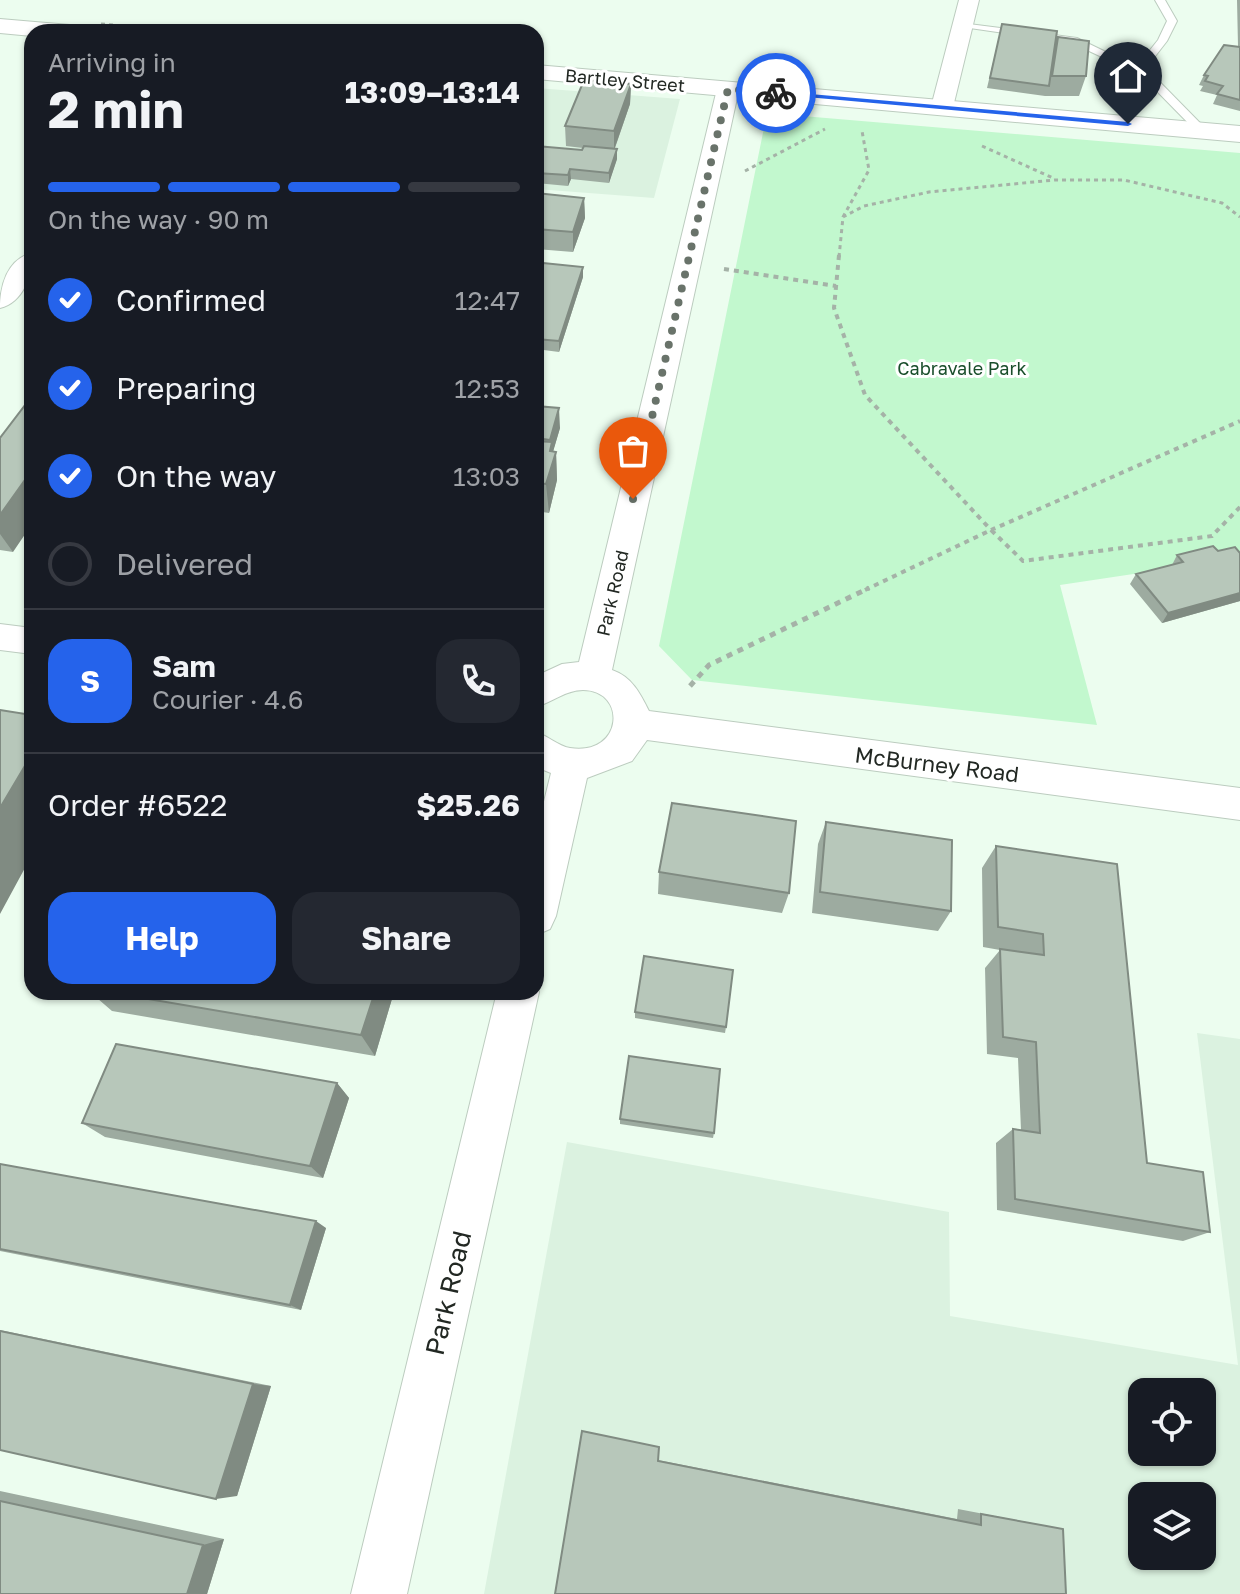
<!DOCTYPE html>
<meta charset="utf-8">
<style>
body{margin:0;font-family:"Golos Text",sans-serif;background:#242831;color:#f1f3f6;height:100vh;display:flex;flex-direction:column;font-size:30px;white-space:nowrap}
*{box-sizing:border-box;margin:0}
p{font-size:26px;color:#9ea1a6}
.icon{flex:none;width:44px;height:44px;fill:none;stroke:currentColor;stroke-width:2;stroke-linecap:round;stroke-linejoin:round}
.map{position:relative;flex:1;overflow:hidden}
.sheet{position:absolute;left:24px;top:24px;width:520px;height:976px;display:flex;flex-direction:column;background:#171b24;border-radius:24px;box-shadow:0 2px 6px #0004}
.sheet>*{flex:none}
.fabs{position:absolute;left:1128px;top:1378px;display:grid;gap:16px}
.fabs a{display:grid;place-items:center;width:88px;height:88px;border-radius:16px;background:#171b24;box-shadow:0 2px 6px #0004;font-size:40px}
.pin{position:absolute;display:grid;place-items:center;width:68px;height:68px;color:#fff;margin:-82px -34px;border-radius:50% 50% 50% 0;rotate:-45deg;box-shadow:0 0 8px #0007}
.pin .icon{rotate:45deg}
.courier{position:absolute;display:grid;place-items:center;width:80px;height:80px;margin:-40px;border:6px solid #2563eb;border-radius:50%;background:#fff;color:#222;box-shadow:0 2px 10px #0007}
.overview em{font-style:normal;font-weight:700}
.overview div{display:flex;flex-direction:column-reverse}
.overview{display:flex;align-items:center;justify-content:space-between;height:136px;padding:0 24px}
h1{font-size:52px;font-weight:700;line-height:60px}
.bar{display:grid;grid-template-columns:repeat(4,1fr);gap:12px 8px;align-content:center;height:96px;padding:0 24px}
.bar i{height:10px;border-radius:6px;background:#363941}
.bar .active{background:#2563eb}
.bar p{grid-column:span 4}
.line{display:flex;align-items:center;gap:20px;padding:0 24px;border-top:2px solid #363941}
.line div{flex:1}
.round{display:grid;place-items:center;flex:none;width:84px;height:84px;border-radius:24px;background:#242831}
ol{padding:0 24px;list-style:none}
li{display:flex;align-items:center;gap:24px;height:88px}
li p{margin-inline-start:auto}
li .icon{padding:8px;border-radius:50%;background:#2563eb;color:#fff;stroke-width:4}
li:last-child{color:#9ea1a6}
li i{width:44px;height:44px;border:4px solid #363941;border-radius:50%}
.button{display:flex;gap:16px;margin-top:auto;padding:16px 24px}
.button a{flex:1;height:92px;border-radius:24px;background:#2563eb;color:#fff;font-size:32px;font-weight:700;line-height:92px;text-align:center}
.button a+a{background:#242831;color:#f1f3f6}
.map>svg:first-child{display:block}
.built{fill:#dbf2e0;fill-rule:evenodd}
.green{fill:#c2f8ce}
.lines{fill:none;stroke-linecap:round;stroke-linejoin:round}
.service-casing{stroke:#bcccbf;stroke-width:2}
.minor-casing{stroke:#bcccbf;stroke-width:2}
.secondary-casing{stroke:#bcccbf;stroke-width:2}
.path-far2{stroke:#a5b2a7;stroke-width:3;stroke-dasharray:4 4;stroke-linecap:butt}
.path-far1{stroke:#a5b2a7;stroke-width:4;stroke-dasharray:5 5;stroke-linecap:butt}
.path{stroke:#a5b2a7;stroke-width:5;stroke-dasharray:6 6;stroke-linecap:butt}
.service{fill:#fff;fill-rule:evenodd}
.minor{fill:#fff;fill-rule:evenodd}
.secondary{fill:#fff;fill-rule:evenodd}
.wall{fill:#9daba0}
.shaded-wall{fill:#808b82}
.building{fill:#b7c7ba;stroke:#808b82;stroke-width:2}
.route{fill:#2563eb}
.done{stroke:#69736a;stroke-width:8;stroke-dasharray:0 14.4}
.labels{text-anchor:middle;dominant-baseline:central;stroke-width:6;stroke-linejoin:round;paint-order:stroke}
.far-street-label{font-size:18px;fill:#222823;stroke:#fff}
.far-park-label{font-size:18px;fill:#194e2b;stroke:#fff}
.street-label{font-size:22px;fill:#222823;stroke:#fff}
.near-street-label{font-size:26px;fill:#222823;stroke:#fff}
</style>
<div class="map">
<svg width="1240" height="1594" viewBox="0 0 1240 1594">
<rect width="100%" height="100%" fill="#ecfdef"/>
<path class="built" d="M536,88L680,99L654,198L536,189Z
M1197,1033L1240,1039V1594H484L567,1142L949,1212L950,1316L1238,1365ZM1142,1392H1202V1452H1142ZM1142,1496H1202V1556H1142Z"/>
<path class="green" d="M767,113L1240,153V558L1060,585L1097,725L692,680L659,646Z"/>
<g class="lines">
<g class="service-casing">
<path id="service" d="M1155,0H1165L1177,21L1167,41L1146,68L1205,128V132H1197L1141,75L1131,98L1133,124L1124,126L1121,101L1126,83L1104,58L1072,43L956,26L961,23L1077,38L1110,54L1130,75L1158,40L1167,21Z"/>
</g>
<g class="minor-casing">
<path id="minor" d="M959,0H979L953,107L942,114L931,107Z
M728,83L739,89L612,670C632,677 640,693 649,711L1240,788V820L647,740L632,761L587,778L556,916L550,929L536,935V834L551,773L536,767V732C548,736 558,746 570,748C624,756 627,690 583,690C566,690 552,702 536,707V676L562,664L579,662L717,89Z
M32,253C32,275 24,302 0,308C0,286 7,259 32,253Z
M0,624L32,628V654L0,650Z
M536,985L539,992L407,1594H351L497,992H536Z"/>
</g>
<g class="secondary-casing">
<path id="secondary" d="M0,19L70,25L78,27L82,32H32V36L0,33Z
M536,65L1240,126V142L536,79Z"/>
</g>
<path class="path-far2" d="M101,24L190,32
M982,146L1053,178
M745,171L825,129
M843,217L869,170L862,131
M839,257L843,217L864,206L929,192L1055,180H1124L1222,203L1240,217"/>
<path class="path-far1" d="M839,255L834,308L865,395L991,530L1240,421
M724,269L836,286
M865,590L991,530L1023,561L1212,536L1240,507"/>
<path class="path" d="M690,686L709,665L869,588"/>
<use href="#service" class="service"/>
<use href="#minor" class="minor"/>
<use href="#secondary" class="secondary"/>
</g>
<path class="wall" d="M1237,0H1240V111L1213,104L1217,95L1200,91L1203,86L1199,85L1204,75L1238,46Z
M1002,24L1055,47L1058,37L1086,76L1079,96H1045L987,88Z
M631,84L630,104L615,148L617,149V159L609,183L571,179L568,186L536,183V146L582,150L583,148L566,146L565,126Z
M536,193L584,198L585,218L573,252L536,249Z
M583,267V277L559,352L536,349V283Z
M536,406L560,428L553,451L556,452L557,480L549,513L536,511Z
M0,438L13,552L0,550Z
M1218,551L1240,553V601L1162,623L1130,584L1136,574L1172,565L1177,555Z
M826,822L951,911L938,931L812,913L818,844Z
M996,846L1117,864L1147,1163L1210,1232L1183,1241L997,1210L996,1143L1013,1129L1021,1130L1018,1058L987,1054L985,968L1000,950L983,947L982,868Z
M659,872L789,893L782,913L658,894Z
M90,992H394L375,1056L112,1011Z
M635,1012L726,1027L725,1033L635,1018Z
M337,1083L349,1098L323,1178L105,1137L82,1123Z
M620,1119L714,1133L713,1138L620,1124Z
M0,1164L326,1228L301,1310L0,1251Z
M0,1330L271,1386L237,1496L0,1450Z
M658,1460L957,1519L958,1509L1063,1529L555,1594Z
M0,1491L224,1539L207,1594H0Z"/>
<path class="shaded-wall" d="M631,84L630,104L614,150V131Z
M617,149V159L609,183V173Z
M570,169L571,179L568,186V175Z
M584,198L585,218L573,252V232Z
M583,267V277L559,352V341Z
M559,408L560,428L553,452H556L557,480L549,513L546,484L550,451V440Z
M32,470V524L13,552L0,534V515Z
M1240,593V601L1162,623L1168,613Z
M32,754V855L0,914V808Z
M375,992H394L375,1056L361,1035Z
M337,1083L349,1098L323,1178L310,1166Z
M316,1221L326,1228L301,1310L290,1305Z
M253,1384L271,1386L237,1496L216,1499Z
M224,1539L207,1594H187L203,1545Z"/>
<path class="building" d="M1002,24L1057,31L1049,86L990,78Z
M1058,37L1089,41L1086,76H1052Z
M1224,45L1240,47V100L1217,94L1223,86L1205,81L1208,76L1204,75Z
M584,80L631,84L614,131L565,126Z
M536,146L582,150L584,146L617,149L609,173L570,169L568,175L536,173Z
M536,193L584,198L573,232L536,229Z
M543,263L583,267L559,341L536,339V283Z
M32,396V470L0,515V438Z
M536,406L559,408L550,440L536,438Z
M536,441L552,442L550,451L556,452L546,484L536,483Z
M1213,546L1218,551L1235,547L1240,553V593L1168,613L1136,574L1183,562L1177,555Z
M0,710L32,715V754L0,808Z
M672,803L796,821L789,893L659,872Z
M826,822L952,840L951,911L820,892Z
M996,846L1117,864L1147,1163L1203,1172L1210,1232L1015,1199L1013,1129L1040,1133L1036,1042L1003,1037L1000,949L1044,955L1043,934L998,927Z
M644,956L733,970L726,1027L635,1012Z
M107,992H375L361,1035Z
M116,1044L337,1083L310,1166L82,1123Z
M629,1056L720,1069L714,1133L620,1119Z
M0,1164L316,1221L290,1305L0,1249Z
M0,1331L253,1384L216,1499L0,1450Z
M582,1431L659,1447L658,1461L981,1525V1514L1063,1529L1066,1594H555Z
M0,1501L203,1545L187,1594H0Z"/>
<path class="route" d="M776,91L1128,122L1132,124L1128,126L773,94Z"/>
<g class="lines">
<path class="done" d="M633,499L728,89L776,93"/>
</g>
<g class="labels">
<g class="far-street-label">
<text transform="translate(625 80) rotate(5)">Bartley Street</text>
<text transform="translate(612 593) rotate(-77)">Park Road</text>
</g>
<g class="far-park-label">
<text x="962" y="368">Cabravale Park</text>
</g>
<g class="street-label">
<text transform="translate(937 764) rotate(7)">McBurney Road</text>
</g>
<g class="near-street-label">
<text transform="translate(448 1293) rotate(-77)">Park Road</text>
</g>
</g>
</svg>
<div class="fabs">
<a><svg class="icon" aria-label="locate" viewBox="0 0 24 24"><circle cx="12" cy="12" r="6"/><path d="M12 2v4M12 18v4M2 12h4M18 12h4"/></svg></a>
<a><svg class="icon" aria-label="layers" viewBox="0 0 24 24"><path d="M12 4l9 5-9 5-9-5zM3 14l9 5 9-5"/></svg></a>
</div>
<div class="pin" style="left:633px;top:499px;background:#ea580c"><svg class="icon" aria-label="bag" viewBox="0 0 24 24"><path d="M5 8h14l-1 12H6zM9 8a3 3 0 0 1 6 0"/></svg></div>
<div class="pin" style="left:1128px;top:124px;background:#1f2937"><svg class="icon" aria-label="home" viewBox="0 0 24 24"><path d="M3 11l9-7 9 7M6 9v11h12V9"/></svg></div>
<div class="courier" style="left:776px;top:93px"><svg class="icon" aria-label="bike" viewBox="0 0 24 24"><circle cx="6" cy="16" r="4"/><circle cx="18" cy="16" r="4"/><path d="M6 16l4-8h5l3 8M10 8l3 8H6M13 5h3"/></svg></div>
<section class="sheet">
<div class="overview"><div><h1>2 min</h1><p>Arriving in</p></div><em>13:09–13:14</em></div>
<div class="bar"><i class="active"></i><i class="active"></i><i class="active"></i><i></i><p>On the way · 90 m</p></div>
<ol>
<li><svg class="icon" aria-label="check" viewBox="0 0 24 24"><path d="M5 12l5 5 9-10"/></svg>Confirmed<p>12:47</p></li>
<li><svg class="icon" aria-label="check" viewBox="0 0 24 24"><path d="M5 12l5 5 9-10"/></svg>Preparing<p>12:53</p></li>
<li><svg class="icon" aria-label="check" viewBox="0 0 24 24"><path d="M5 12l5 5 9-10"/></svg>On the way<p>13:03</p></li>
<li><i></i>Delivered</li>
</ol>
<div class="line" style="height:144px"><b class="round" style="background:#2563eb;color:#fff">S</b><div><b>Sam</b><p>Courier · 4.6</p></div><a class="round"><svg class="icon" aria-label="phone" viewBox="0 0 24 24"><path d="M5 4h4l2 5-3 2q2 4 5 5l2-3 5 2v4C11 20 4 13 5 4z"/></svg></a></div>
<div class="line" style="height:104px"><div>Order #6522</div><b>$25.26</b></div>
<div class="button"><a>Help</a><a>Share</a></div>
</section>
</div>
